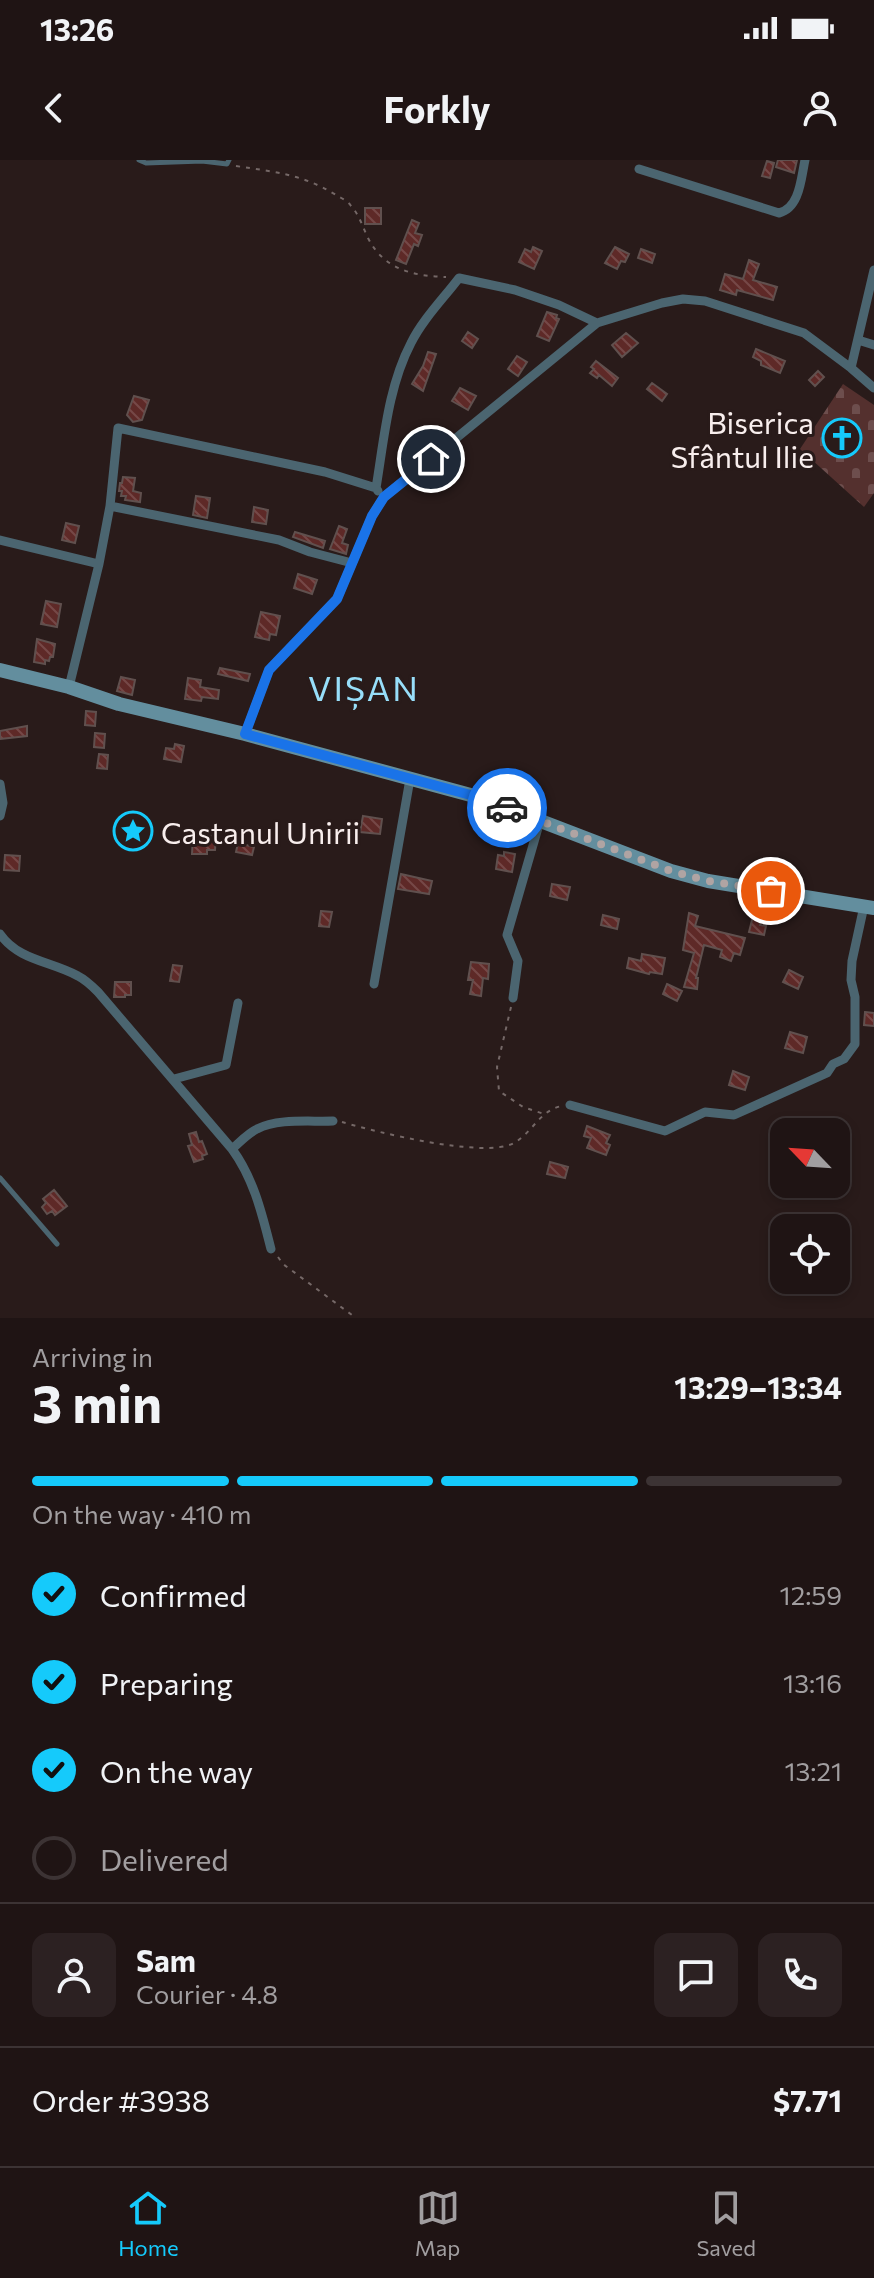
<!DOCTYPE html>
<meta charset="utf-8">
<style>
body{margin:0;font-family:Commissioner,sans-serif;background:#2c2122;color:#f1f3f6;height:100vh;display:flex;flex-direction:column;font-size:30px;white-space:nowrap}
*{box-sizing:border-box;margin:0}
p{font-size:26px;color:#a19ea0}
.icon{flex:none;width:44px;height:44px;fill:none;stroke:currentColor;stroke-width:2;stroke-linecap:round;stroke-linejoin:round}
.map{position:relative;height:1158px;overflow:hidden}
.side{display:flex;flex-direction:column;background:#1f1414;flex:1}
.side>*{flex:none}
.needle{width:52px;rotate:295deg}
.controls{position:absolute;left:770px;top:958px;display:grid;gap:16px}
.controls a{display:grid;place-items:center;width:80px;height:80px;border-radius:16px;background:#1f1414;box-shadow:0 4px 12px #0003,0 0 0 2px #3c3334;font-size:40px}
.pin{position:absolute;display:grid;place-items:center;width:68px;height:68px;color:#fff;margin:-34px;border:4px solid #fff;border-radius:50%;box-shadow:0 2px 8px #0007}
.courier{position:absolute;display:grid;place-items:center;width:80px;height:80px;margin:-40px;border:6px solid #1a73e8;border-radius:50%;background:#fff;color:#222;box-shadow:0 2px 10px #0007}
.headline em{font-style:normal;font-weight:700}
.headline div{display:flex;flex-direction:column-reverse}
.headline{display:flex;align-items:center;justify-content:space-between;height:136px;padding:0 32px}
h1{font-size:52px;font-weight:700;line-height:60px}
.bar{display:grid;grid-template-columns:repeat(4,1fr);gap:12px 8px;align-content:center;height:96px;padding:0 32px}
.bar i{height:10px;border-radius:6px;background:#3c3334}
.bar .on{background:#15cafb}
.bar p{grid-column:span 4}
.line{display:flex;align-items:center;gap:20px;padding:0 32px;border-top:2px solid #3c3334}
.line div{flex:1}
.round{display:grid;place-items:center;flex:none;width:84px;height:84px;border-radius:16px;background:#2c2122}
ol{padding:0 32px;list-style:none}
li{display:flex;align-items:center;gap:24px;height:88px}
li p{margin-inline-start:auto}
li .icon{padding:8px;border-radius:50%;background:#15cafb;color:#111;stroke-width:4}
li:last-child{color:#a19ea0}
li i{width:44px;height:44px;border:4px solid #3c3334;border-radius:50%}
.status{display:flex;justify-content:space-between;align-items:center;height:56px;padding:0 40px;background:#1f1414;direction:ltr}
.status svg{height:22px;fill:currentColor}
header{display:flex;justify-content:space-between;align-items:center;height:104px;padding:0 32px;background:#1f1414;font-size:36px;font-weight:700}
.tabs{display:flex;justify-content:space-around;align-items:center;height:112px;border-top:2px solid #3c3334;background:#1f1414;font-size:22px;color:#a19ea0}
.tabs a{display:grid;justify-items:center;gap:4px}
.tabs .on{color:#15cafb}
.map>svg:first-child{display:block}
.cemetery{fill:url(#cemetery-stones)}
.building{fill:url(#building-back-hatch);stroke:#60504e;stroke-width:2}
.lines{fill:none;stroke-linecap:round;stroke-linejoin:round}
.path{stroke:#756867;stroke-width:2;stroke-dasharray:4 6;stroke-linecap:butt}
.lane{stroke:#4b6570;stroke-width:5}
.street{stroke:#4b6570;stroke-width:9}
.secondary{stroke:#638e9e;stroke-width:14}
.done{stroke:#b0a4a3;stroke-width:8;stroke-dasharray:0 14.4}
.route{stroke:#1a73e8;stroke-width:10}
.labels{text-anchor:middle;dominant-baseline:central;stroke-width:6;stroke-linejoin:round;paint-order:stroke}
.poi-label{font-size:30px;fill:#f8eeed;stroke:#291b1a;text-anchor:end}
.quarter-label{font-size:34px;letter-spacing:2px;fill:#97def9;stroke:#291b1a}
</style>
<div class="status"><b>13:26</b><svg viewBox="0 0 49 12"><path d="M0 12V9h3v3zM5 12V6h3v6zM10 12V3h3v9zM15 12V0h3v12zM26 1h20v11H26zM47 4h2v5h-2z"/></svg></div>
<header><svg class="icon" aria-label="back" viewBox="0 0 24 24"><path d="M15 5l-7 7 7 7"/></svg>Forkly<svg class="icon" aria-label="person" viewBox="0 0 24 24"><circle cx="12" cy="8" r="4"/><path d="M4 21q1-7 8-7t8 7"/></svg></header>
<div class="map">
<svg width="874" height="1158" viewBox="0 0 874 1158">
<defs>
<pattern id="cemetery-stones" width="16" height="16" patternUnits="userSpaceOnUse" patternTransform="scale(2)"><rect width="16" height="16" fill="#54302e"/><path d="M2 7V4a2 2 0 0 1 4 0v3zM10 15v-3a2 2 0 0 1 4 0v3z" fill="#6d4e4d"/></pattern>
<pattern id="building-back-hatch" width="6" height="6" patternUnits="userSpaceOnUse" patternTransform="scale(2)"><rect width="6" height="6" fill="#5e2927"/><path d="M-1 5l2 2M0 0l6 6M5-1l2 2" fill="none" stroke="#764847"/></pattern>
</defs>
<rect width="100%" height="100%" fill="#291b1a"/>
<path class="cemetery" d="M843,224L874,245V333L864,347L800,289Z"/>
<path class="building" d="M778,0H797L794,13L776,7Z
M767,1L774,3L770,18L762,16Z
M365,48H381V64H365Z
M412,60L419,63L415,73L422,75L418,86L414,84L406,104L396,100Z
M533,87L542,91L534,109L519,102L525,89L531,92Z
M615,87L629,94L625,102L621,101L617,109L605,103Z
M641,89L655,94L652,103L638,98Z
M749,100L759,104L753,120L777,127L773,140L737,130L736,135L720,130L725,114L743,119Z
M547,152L557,155L556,158L559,159L549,181L537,176Z
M468,172L478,179L472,188L462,181Z
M626,173L638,183L622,197L612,185Z
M756,189L785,201L780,213L761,205V201L753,197Z
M428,192L436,194L423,231L412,224L423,206Z
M517,196L527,202L518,216L508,209Z
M596,201L618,218L612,226L599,215L597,218L590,213L594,209L591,207Z
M818,211L824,217L815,226L809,220Z
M652,223L667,234L662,241L647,229Z
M460,228L476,236L468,250L452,241Z
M134,236L149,240L142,260L133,262L127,255Z
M844,269L849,272L850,279L845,284L841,292L832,287L836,280V273Z
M123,317L135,318L133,331L141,333L140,342L125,340L126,336H121L122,331H119L120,323H122Z
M196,336L210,338L207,358L193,355Z
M254,347L268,350L266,364L252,362Z
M66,363L79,366L75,383L62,380Z
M339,366L347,369L342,383L348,385L346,394L330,389Z
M295,372L325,381L323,388L293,377Z
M298,414L317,420L312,434L294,428Z
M46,441L61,444L57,467L41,464Z
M261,452L280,456L276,475L270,474L269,480L255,477Z
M37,479L55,484L53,497H50L49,501L45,500V504L34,502Z
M220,508L250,514L248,521L218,514Z
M121,517L135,520L132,535L117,531Z
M188,518L201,520L200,527L219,530L218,539L202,537L201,541L185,539Z
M86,551L96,552L95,566L85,565Z
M27,566V576L0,579V571Z
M95,573L105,574L104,588L94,587Z
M175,584L184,586L181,602L164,599L166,588L174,589Z
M99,594L108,595L107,609L97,608Z
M363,656L382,659L380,674L360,672Z
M193,675L216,676L215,690H207V694H192Z
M238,683L254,687L252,695L236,692Z
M504,692L515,694L512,712L496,709L498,695L504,696Z
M5,695L20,696L19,711L4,710Z
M401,714L432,721L429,734L398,729Z
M552,724L570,727L567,740L550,736Z
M321,751L332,752L329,767L319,766Z
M689,753L698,756L695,766L745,778L740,795L734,793L731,801L720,797L722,790L704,785L696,818H698L697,829L684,827L694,793L683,790Z
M603,755L619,759L617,769L601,765Z
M753,756L762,757L760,765L766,766L764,775L749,772Z
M642,794L665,798L662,814L650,812L649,814L627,808L629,798L641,801Z
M471,802L489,804L488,819L483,818L481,836L470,834L473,820H468Z
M173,805L182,806L179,822L170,821Z
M789,810L803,817L798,829L783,822Z
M115,822H131V835H125V837H114Z
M667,824L682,831L677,841L663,834Z
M865,852L874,853V866L864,865Z
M790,872L807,877L803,893L785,888Z
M733,911L749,917L745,930L729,925Z
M587,966L610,975L606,983L610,985L606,995L587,988L591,978L584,976Z
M196,972L199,982L202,981L207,994L202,996L203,999L194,1002L188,986L192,985L189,974Z
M550,1002L568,1007L565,1018L547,1014Z
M54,1030L67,1046L55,1055L52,1051L47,1054L42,1047L46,1043L43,1039Z"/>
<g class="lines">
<path class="path" d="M236,6C275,12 302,14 336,35C341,38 348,41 351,46C359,54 363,68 368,78C384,110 414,116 446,117
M511,847L497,907L499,931L523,947L544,954
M342,962C376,972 484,999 514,983C533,972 540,950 562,946
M278,1097L283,1104L356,1158"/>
<path class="lane" d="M139,0L146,3L202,1L227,4L229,0
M0,1018L57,1084"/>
<path class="street" d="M639,9L779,53C800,48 801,18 805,0
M858,180L874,185
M851,208L874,110
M378,331L376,328C384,280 388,227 411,183C423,159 443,139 459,118L515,130L559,145L597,163
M110,346L279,380L310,392L352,403
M0,380L99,404
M69,527L99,404L110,346L118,268L325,312L376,328
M245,574L269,510L337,439L372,356L384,337L597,163L662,143L683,139L705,141L804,173L851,208L874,228
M0,624L3,643L0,656
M0,774C19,801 51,801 78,816C86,820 92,826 98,832L232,989
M374,824L410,619
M513,838L518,801L507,775L540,661
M174,919L226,905L238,843
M570,945L665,971L705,952L734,955L827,913L833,904L844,899L855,884V837L851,820L852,801L864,746
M271,1089C262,1054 254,1019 232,989C240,982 248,973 257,969C278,958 310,962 333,961"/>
<path class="secondary" d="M0,510L69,527L119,544L245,574L478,637L671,711L708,721L874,748"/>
</g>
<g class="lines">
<path class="done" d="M507,648L671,711L708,721L771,731"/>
<path class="route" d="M431,299L384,337L372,356L337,439L269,510L245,574L478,637L507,648"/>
</g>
<defs>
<g id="church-ring" transform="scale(2)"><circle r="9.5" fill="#291b1a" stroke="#15cafb" stroke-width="1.5"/><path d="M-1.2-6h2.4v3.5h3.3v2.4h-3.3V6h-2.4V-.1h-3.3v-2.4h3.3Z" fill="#15cafb"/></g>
<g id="sight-ring" transform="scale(2)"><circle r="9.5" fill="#291b1a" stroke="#15cafb" stroke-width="1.5"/><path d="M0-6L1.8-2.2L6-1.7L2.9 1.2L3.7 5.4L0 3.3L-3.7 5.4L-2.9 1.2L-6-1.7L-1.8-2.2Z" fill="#15cafb"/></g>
</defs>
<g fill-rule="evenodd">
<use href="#church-ring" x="842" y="278"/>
<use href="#sight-ring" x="133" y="671"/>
</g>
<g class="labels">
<g class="poi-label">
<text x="814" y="261">Biserica<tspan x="814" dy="34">Sfântul Ilie</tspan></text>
<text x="161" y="671" text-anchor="start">Castanul Unirii</text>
</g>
<g class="quarter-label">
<text x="364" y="527">VIȘAN</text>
</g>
</g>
</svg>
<div class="controls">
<a><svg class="needle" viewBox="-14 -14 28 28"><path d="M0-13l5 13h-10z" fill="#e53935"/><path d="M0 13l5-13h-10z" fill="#a19ea0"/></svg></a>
<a><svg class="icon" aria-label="locate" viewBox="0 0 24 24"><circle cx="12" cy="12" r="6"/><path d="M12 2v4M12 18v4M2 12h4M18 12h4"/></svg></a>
</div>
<div class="pin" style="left:771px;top:731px;background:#ea580c"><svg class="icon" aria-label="bag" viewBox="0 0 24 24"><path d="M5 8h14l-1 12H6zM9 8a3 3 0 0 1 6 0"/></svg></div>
<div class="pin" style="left:431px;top:299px;background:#1f2937"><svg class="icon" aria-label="home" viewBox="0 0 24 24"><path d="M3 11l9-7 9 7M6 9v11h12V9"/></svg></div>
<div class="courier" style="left:507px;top:648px"><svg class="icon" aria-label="car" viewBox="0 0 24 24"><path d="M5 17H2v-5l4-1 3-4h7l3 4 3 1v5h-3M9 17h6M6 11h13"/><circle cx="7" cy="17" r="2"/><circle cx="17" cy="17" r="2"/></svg></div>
</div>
<section class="side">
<div class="headline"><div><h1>3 min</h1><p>Arriving in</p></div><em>13:29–13:34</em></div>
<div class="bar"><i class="on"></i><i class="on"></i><i class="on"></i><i></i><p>On the way · 410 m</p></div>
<ol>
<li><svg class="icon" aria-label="check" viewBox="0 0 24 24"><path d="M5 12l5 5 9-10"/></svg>Confirmed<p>12:59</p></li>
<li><svg class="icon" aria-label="check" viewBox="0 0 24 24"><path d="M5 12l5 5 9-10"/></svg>Preparing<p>13:16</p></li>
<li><svg class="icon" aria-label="check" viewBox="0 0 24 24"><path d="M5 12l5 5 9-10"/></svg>On the way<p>13:21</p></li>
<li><i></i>Delivered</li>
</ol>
<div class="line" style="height:144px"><a class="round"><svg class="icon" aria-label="person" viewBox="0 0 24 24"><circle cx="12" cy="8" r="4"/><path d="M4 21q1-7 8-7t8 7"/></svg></a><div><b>Sam</b><p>Courier · 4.8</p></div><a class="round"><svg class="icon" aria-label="chat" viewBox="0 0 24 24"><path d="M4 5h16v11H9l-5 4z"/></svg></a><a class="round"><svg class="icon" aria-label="phone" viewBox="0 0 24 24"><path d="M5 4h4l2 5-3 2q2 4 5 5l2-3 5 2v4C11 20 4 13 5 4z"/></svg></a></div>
<div class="line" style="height:104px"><div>Order #3938</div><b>$7.71</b></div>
</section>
<nav class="tabs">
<a class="on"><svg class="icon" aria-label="home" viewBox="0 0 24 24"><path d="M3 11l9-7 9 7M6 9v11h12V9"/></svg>Home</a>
<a><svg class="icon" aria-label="map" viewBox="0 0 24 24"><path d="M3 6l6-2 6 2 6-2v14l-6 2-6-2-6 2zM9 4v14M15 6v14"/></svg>Map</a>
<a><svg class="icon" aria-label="saved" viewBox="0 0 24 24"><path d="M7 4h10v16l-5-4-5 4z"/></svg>Saved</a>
</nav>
